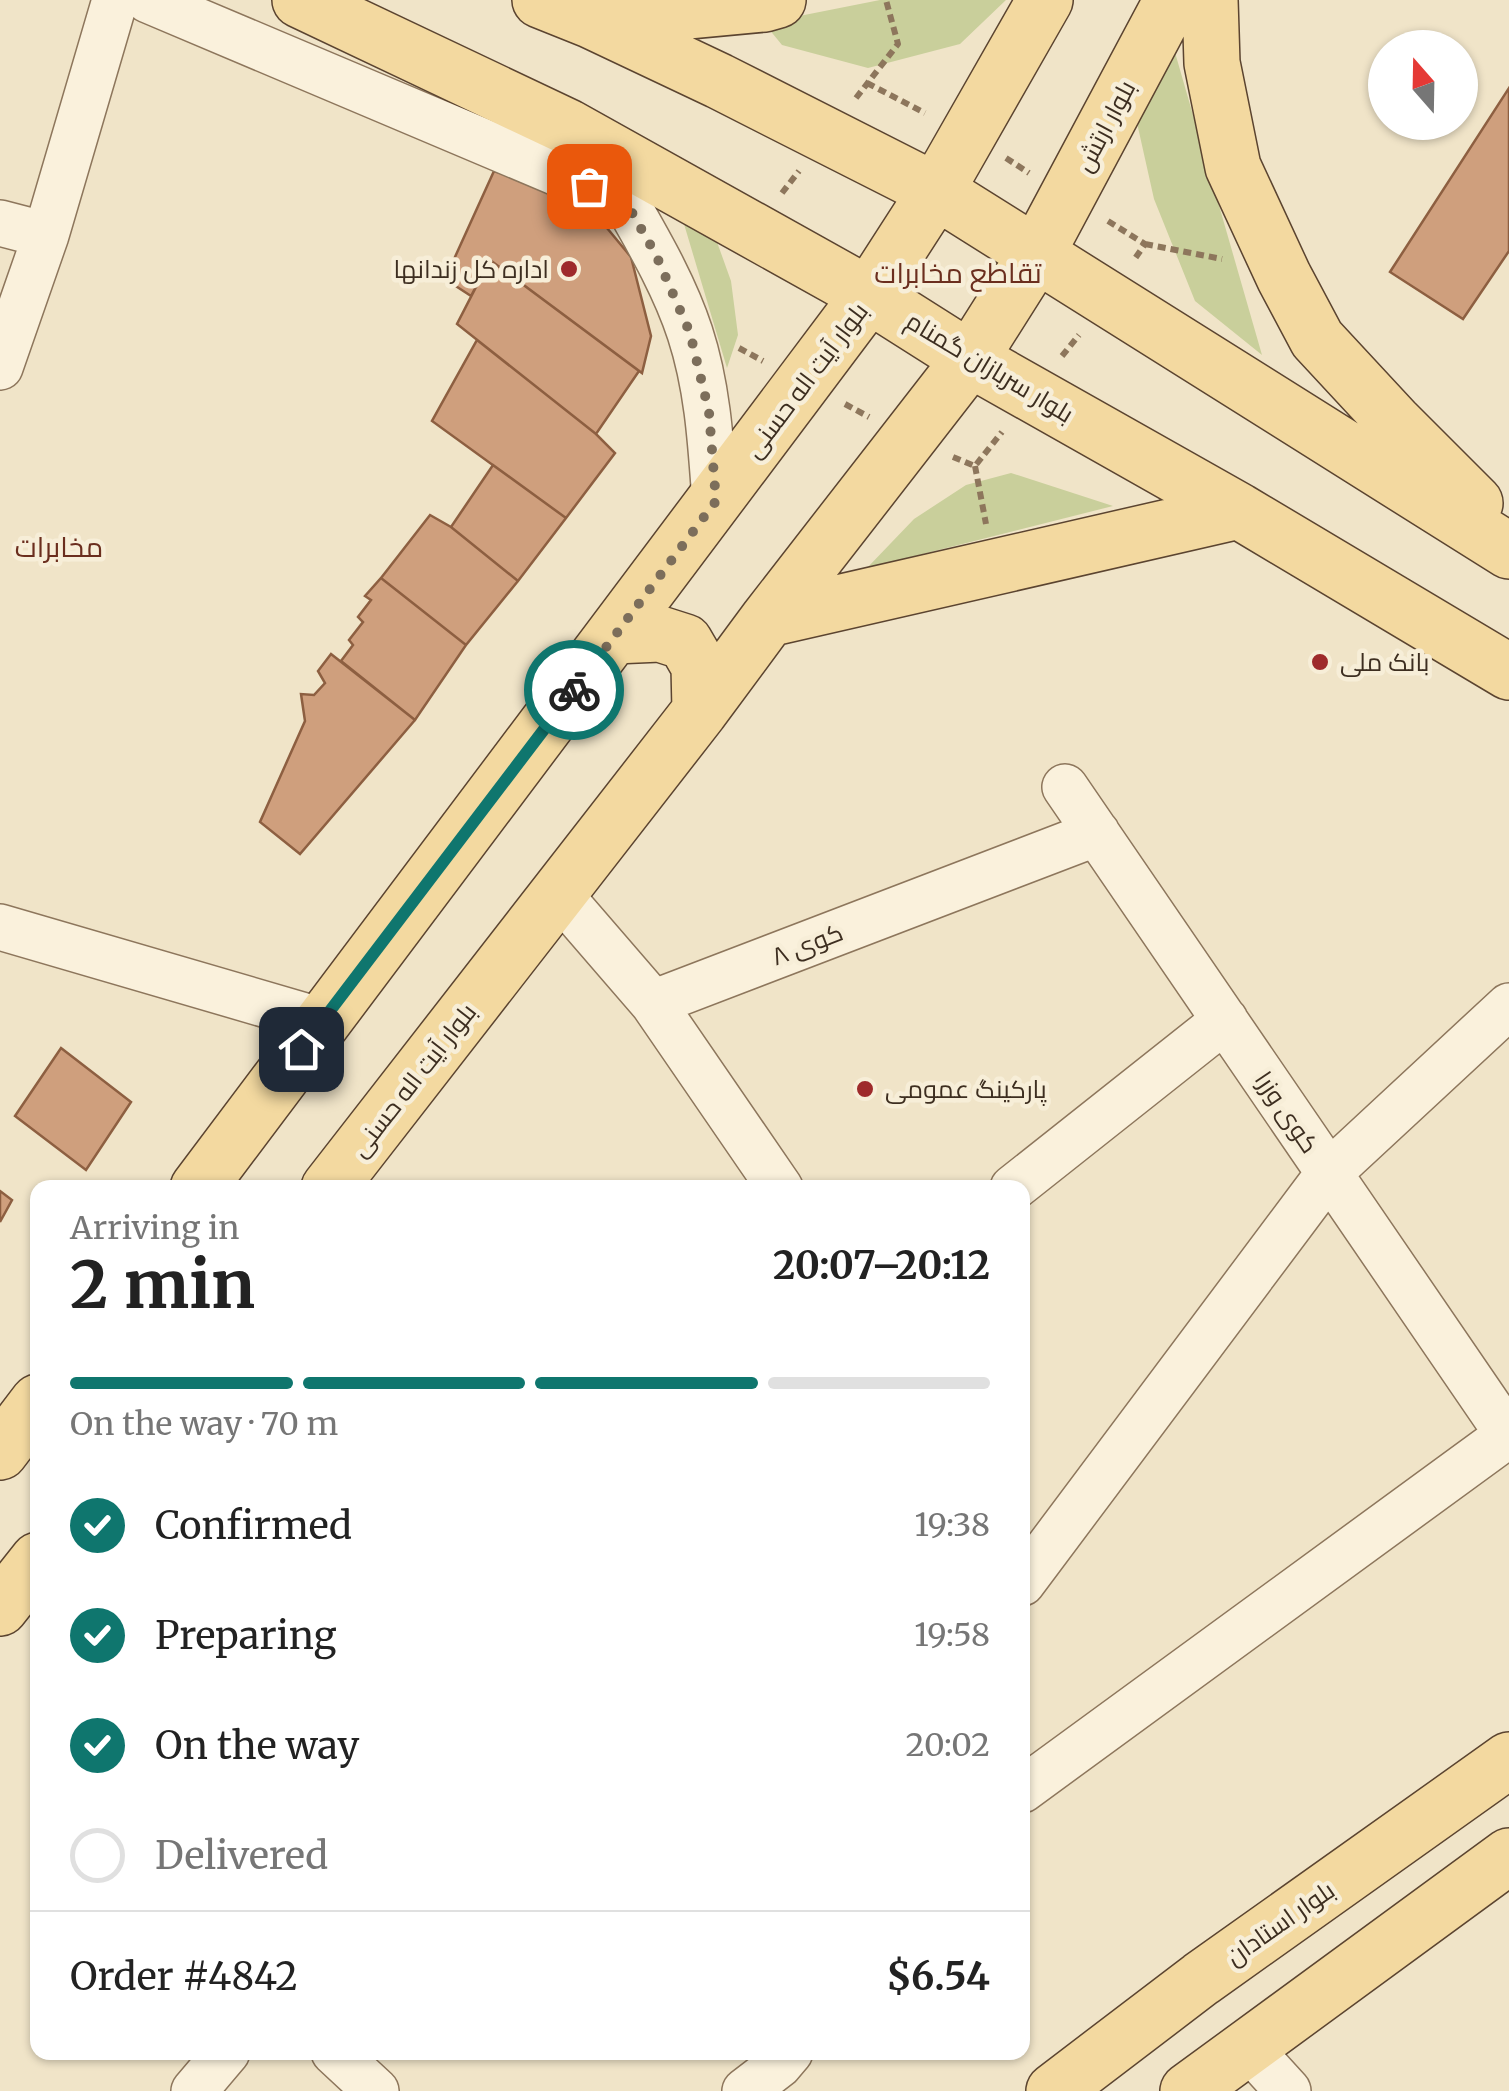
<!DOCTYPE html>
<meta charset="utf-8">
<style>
body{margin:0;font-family:Merriweather,Cairo,serif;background:#f2f2f2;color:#222;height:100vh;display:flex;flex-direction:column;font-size:38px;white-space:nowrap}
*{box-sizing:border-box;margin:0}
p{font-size:32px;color:#767676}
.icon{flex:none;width:55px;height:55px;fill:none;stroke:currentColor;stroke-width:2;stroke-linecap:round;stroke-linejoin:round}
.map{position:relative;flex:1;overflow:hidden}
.panel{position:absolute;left:30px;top:1180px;width:1000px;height:880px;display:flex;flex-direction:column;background:#fff;border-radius:20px;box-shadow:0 2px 8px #0004}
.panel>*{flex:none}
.needle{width:65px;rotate:340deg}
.buttons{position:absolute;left:1368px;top:30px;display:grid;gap:20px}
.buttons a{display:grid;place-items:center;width:110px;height:110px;border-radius:50%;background:#fff;box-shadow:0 2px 8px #0004;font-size:50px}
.pin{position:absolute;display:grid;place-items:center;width:85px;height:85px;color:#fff;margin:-42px;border-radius:20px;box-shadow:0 5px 15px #0006}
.courier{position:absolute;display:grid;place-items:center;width:100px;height:100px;margin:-50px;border:8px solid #0f766e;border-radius:50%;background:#fff;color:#222;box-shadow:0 2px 12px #0007}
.head em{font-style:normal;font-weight:700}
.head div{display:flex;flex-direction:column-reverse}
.head{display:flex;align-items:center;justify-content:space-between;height:170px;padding:0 40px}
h1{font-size:65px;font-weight:700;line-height:75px}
.bar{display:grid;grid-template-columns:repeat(4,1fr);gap:15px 10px;align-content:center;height:120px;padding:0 40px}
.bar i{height:12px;border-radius:8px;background:#e0e0e0}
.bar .on{background:#0f766e}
.bar p{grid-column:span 4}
.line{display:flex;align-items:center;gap:25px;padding:0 40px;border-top:2px solid #e0e0e0}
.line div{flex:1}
ol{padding:0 40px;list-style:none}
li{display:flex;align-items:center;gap:30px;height:110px}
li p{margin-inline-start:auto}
li .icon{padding:10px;border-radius:50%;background:#0f766e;color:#fff;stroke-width:4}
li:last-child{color:#767676}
li i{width:55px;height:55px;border:5px solid #e0e0e0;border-radius:50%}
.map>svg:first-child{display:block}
.green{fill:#c9cf9b}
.building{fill:#cf9f7d;stroke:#8d5f41;stroke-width:2.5}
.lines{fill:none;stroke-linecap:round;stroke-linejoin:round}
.minor-casing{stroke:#8d765c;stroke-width:48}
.major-casing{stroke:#5b4430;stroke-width:58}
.path{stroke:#8d765c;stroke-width:6;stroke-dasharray:8 5;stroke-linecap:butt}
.minor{stroke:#faf1dc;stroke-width:45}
.major{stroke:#f3d9a0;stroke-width:55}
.done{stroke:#7c6e5b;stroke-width:10;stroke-dasharray:0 18}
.route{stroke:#0f766e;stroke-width:12}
.poi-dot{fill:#9e2a2b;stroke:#f7eed8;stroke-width:4}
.labels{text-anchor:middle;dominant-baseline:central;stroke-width:9;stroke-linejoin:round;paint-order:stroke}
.street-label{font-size:25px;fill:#3d2e20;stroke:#f7eed8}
.poi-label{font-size:25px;fill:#3d2e20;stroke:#f7eed8;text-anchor:start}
.neighbourhood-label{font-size:28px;fill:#6b2e1e;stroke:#f7eed8}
</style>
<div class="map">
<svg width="1509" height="2091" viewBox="0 0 1509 2091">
<rect width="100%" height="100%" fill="#f0e4c8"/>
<path class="green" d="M880,0H1006L960,44L868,68L782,45L764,23Z
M1170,35L1262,355L1195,301L1154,199L1133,105Z
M684,224L717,242L731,281L738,335L727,368Z
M1011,473L1113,506L867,568L914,519L966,485Z"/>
<path class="building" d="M1509,88V251L1463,319L1390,272Z
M494,171L583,199L631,257L651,336L642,373L490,260L471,296L445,279Z
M490,260L639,371L596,434L457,324Z
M477,340L596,434L615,453L566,518L432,421Z
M493,465L566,518L518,581L451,527Z
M430,515L451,527L518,581L466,645L381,578Z
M381,578L466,645L415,720L341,661L353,645L349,640L363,622L358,617L371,600L365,596Z
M331,654L415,720L300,854L260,822L305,721L301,694L314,695L325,683L318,671Z
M61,1048L131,1102L86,1170L15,1116Z
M0,1191L12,1200L0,1222Z"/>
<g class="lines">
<g class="minor-casing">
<path id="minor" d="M148,0L626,202C650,244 675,287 690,333C708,388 711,445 715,501
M0,223L46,235
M0,367L46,235L115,0
M1065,787L1509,1436
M558,893L653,1003L780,1188
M0,927L322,1021
M653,1003L1097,833
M1013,1188L1225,1020
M1022,1583L1329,1173L1509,1006
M1022,1790L1508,1435
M1248,2047L1288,2091
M334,2052L376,2091
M194,2091L227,2052
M745,2091L779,2065L790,2052"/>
</g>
<g class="major-casing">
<path id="major" d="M300,0L568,127L869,295L970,359L1239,511L1509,672
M540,0L590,20L719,81L936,191L1509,551
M1210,0L1212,63L1233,167L1284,277L1317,339L1394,422L1475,503
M592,20L764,4L778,0
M768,619L1239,511
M614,636L660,634L685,642L699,666L700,711
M198,1188L869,295L936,191L1045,0
M329,1188L700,711L768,619L970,359L1037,253L1172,0
M0,1452L38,1402
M0,1608L38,1560
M1054,2091L1201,1979L1509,1760
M1188,2091L1509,1856"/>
</g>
<path class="path" d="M867,83L925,113
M856,98L898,44L886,0
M1006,158L1029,173
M782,193L799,171
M1108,221L1145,244L1134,260
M1145,244L1222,259
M739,348L763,361
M1062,356L1079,335
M845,404L869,417
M953,457L975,466L1002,432
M975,466L986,524"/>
<use href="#minor" class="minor"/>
<use href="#major" class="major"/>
</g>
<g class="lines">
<path class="done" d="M574,690L716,501L709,412L690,333L656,255L626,202L589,186"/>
<path class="route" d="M301,1049L574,690"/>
</g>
<g class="poi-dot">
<circle cx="569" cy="269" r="10"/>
<circle cx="1320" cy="662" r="10"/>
<circle cx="865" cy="1089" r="10"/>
</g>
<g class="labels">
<g class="street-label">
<text transform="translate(1105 126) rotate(-62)">بلوار ارتش</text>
<text transform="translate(990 367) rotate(31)">بلوار سربازان گمنام</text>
<text transform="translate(806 380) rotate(-53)">بلوار آیت اله حسنی</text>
<text transform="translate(807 944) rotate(-21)">کوی ۸</text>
<text transform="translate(413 1080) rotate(-52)">بلوار آیت اله حسنی</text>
<text transform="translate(1287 1112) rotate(56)">کوی وزرا</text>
<text transform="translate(1280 1923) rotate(-35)">بلوار استادان</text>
</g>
<g class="poi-label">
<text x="549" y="269" text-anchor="end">اداره کل زندانها</text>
<text x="1340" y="662">بانک ملى</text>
<text x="885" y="1089">پارکینگ عمومی</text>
</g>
<g class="neighbourhood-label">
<text x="958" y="273">تقاطع مخابرات</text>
<text x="59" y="547">مخابرات</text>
</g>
</g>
</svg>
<div class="buttons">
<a><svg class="needle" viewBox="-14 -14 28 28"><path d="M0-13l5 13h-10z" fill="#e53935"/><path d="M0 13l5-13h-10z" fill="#767676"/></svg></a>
</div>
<div class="pin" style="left:589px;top:186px;background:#ea580c"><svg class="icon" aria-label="bag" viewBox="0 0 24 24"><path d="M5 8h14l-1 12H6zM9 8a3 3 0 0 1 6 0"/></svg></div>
<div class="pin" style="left:301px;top:1049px;background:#1f2937"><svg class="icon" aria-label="home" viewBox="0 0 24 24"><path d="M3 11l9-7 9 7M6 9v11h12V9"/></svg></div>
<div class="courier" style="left:574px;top:690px"><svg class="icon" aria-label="bike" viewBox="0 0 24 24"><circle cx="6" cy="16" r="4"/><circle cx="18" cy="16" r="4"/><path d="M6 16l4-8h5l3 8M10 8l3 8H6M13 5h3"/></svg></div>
<section class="panel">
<div class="head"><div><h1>2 min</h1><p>Arriving in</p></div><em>20:07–20:12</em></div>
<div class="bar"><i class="on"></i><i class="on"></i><i class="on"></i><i></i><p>On the way · 70 m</p></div>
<ol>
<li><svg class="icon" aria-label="check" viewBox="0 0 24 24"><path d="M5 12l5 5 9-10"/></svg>Confirmed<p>19:38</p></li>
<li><svg class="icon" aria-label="check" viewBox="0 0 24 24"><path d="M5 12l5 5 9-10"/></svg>Preparing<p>19:58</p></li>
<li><svg class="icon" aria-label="check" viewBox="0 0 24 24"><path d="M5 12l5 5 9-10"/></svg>On the way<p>20:02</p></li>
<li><i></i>Delivered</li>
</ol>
<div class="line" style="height:130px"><div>Order #4842</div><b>$6.54</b></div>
</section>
</div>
